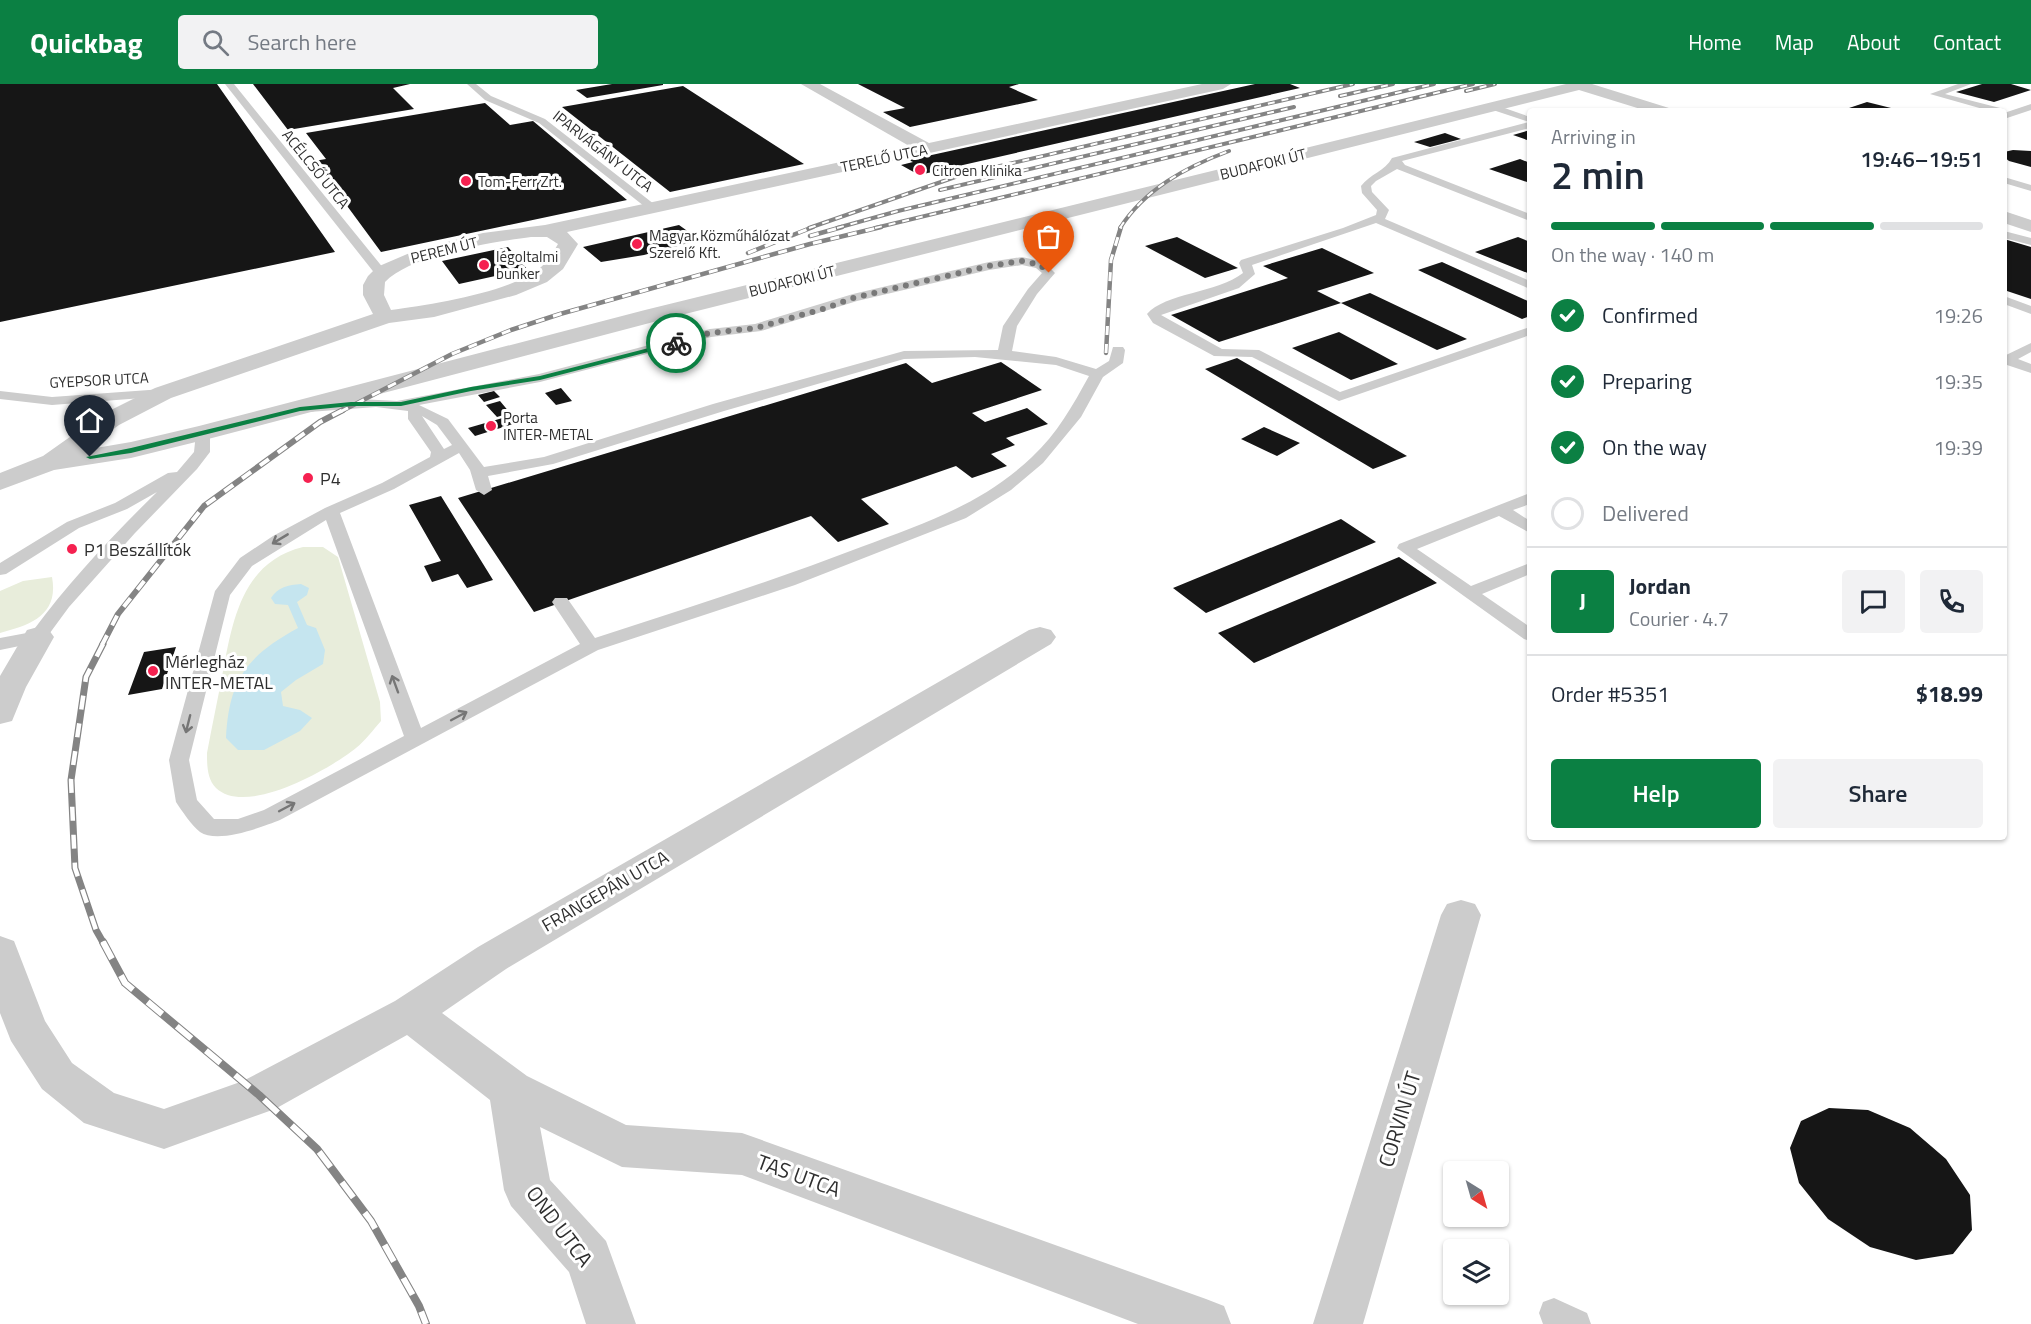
<!DOCTYPE html>
<meta charset="utf-8">
<style>
body{margin:0;font-family:"Titillium Web",sans-serif;background:#f2f2f3;color:#1f2937;height:100vh;display:flex;flex-direction:column;font-size:22px;white-space:nowrap}
*{box-sizing:border-box;margin:0}
p{font-size:20px;color:#747a83}
.icon{flex:none;width:33px;height:33px;fill:none;stroke:currentColor;stroke-width:2;stroke-linecap:round;stroke-linejoin:round}
.map{position:relative;flex:1;overflow:hidden}
.side{position:absolute;left:1527px;top:24px;width:480px;height:732px;display:flex;flex-direction:column;background:#fff;border-radius:6px;box-shadow:0 2px 4px #0004}
.side>*{flex:none}
.needle{width:39px;rotate:143deg}
.tools{position:absolute;left:1443px;top:1077px;display:grid;gap:12px}
.tools a{display:grid;place-items:center;width:66px;height:66px;border-radius:6px;background:#fff;box-shadow:0 2px 4px #0004;font-size:30px}
.pin{position:absolute;display:grid;place-items:center;width:51px;height:51px;color:#fff;margin:-62px -26px;border-radius:50% 50% 50% 0;rotate:-45deg;box-shadow:0 0 6px #0007}
.pin .icon{rotate:45deg}
.courier{position:absolute;display:grid;place-items:center;width:60px;height:60px;margin:-30px;border:4px solid #0b8043;border-radius:50%;background:#fff;color:#222;box-shadow:0 2px 8px #0007}
.summary em{font-style:normal;font-weight:600}
.summary div{display:flex;flex-direction:column-reverse}
.summary{display:flex;align-items:center;justify-content:space-between;height:102px;padding:0 24px}
h1{font-size:39px;font-weight:600;line-height:45px}
.bar{display:grid;grid-template-columns:repeat(4,1fr);gap:9px 6px;align-content:center;height:72px;padding:0 24px}
.bar i{height:8px;border-radius:4px;background:#e0e1e3}
.bar .current{background:#0b8043}
.bar p{grid-column:span 4}
.line{display:flex;align-items:center;gap:15px;padding:0 24px;border-top:2px solid #e0e1e3}
.line div{flex:1}
.round{display:grid;place-items:center;flex:none;width:63px;height:63px;border-radius:6px;background:#f2f2f3}
ol{padding:0 24px;list-style:none}
li{display:flex;align-items:center;gap:18px;height:66px}
li p{margin-inline-start:auto}
li .icon{padding:6px;border-radius:50%;background:#0b8043;color:#fff;stroke-width:4}
li:last-child{color:#747a83}
li i{width:33px;height:33px;border:3px solid #e0e1e3;border-radius:50%}
.button{display:flex;gap:12px;margin-top:auto;padding:12px 24px}
.button a{flex:1;height:69px;border-radius:6px;background:#0b8043;color:#fff;font-size:24px;font-weight:600;line-height:69px;text-align:center}
.button a+a{background:#f2f2f3;color:#1f2937}
header{display:flex;align-items:center;gap:36px;box-sizing:border-box;height:84px;padding:0 30px;background:#0b8043;color:#fff}
header strong{font-size:28px}
nav{display:flex;gap:33px;margin-inline-start:auto;font-size:21px}
.search{width:420px;height:54px;background:#f2f2f3;display:flex;align-items:center;gap:15px;box-sizing:border-box;padding:0 21px;border-radius:6px;color:#747a83;font-size:22px}
.map>svg:first-child{display:block}
.green{fill:#e8eddb}
.water{fill:#c5e5ef}
.building{fill:#161616}
.lines{fill:none;stroke-linecap:round;stroke-linejoin:round}
.service{fill:#ccc;fill-rule:evenodd}
.minor{fill:#ccc;fill-rule:evenodd}
.rail-far4-casing{stroke:#848484;stroke-width:4}
.rail-far3-casing{stroke:#848484;stroke-width:4.5}
.rail-far2-casing{stroke:#848484;stroke-width:6}
.rail-far1-casing{stroke:#848484;stroke-width:7}
.rail-casing{stroke:#848484;stroke-width:8}
.rail-far4{stroke:#fff;stroke-width:2;stroke-dasharray:7;stroke-linecap:butt}
.rail-far3{stroke:#fff;stroke-width:3;stroke-dasharray:9;stroke-linecap:butt}
.rail-far2{stroke:#fff;stroke-width:4;stroke-dasharray:11;stroke-linecap:butt}
.rail-far1{stroke:#fff;stroke-width:4.5;stroke-dasharray:14;stroke-linecap:butt}
.rail{stroke:#fff;stroke-width:6;stroke-dasharray:19;stroke-linecap:butt}
.oneway{stroke:#767676}
.route{fill:#0b8043}
.done{stroke:#787878;stroke-width:6;stroke-dasharray:0 10.8}
.poi-dot{fill:#f52150;stroke:#fff;stroke-width:2}
.labels{text-anchor:middle;dominant-baseline:central;stroke-width:6;stroke-linejoin:round;paint-order:stroke}
.far-street-label{font-size:15px;fill:#2f2f2f;stroke:#fff}
.far-poi-label{font-size:15px;fill:#2f2f2f;stroke:#fff;text-anchor:start}
.poi-label{font-size:18px;fill:#2f2f2f;stroke:#fff;text-anchor:start}
.street-label{font-size:18px;fill:#2f2f2f;stroke:#fff}
.near-street-label{font-size:21px;fill:#2f2f2f;stroke:#fff}
</style>
<header>
<strong>Quickbag</strong>
<div class="search"><svg class="icon" aria-label="search" viewBox="0 0 24 24"><circle cx="10" cy="10" r="6"/><path d="M15 15l6 6"/></svg>Search here</div>
<nav><a>Home</a><a>Map</a><a>About</a><a>Contact</a></nav>
</header>
<div class="map">
<svg width="2031" height="1240" viewBox="0 0 2031 1240">
<rect width="100%" height="100%" fill="#fff"/>
<path class="green" d="M303,463H323L338,473L380,618L381,637C373,646 365,657 356,664C330,685 246,733 216,704C207,695 207,681 207,669C212,642 218,614 223,587C233,534 243,478 303,463Z
M52,493C59,531 31,541 0,549V507L23,497Z"/>
<path class="water" d="M301,500L309,504L307,511L297,518L307,541L316,544L325,566L323,580L296,596L281,608L283,622L300,626L312,634L300,647L264,666H238L226,654C229,595 247,572 298,544L288,521L275,520L271,514C278,503 288,501 301,500Z"/>
<path class="building" d="M0,0H217L335,168L0,238Z
M253,0H410L393,4L414,25L288,46Z
M612,0H663V1L587,14L576,6Z
M858,0H1019L1009,3L1038,16L910,43L883,28L905,24Z
M1255,0H1290L1300,4L919,91L901,81L913,78L909,76Z
M1982,0H2011L2031,6L1994,18L1956,8Z
M683,2L804,80L670,108L562,23Z
M1867,18L1899,26V27H1854L1846,25Z
M485,19L510,41L533,37L627,116L381,168L314,77L326,75L306,49Z
M1530,46V57L1513,51Z
M1445,49L1461,55L1430,63L1414,58Z
M2013,66L2031,67V83L2009,77L2004,73V68Z
M1520,75L1530,79V99L1489,85Z
M679,141L700,156L644,171L601,178L583,163Z
M1177,153L1238,184L1205,194L1145,162Z
M1518,153L1530,158V190L1475,168Z
M2004,155L2031,163V215L2004,206Z
M508,163L527,185L459,200L442,177Z
M1322,164L1374,189L1317,207L1341,219L1219,258L1171,231L1288,194L1263,182Z
M1442,178L1530,218V232L1522,235L1418,186Z
M1370,209L1467,255L1437,266L1341,219Z
M1339,248L1398,280L1351,296L1292,264Z
M1237,274L1407,372L1373,385L1205,285Z
M1001,278L1042,306L972,329L985,338L1027,324L1048,340L1006,354L1015,361L991,370L1007,382L972,394L956,382L861,415L889,440L838,458L811,432L534,528L458,414L906,279L932,299Z
M561,304L572,317L556,321L545,309Z
M494,307L500,313L484,318L478,311Z
M500,317L510,329L497,333L486,321Z
M506,333L513,340L475,352L468,344Z
M1264,343L1300,359L1277,372L1241,355Z
M441,412L493,496L467,504L458,490L432,498L424,482L441,477L409,421Z
M1341,435L1376,458L1206,529L1173,504Z
M1399,473L1437,499L1254,579L1218,549Z
M176,563L162,605L128,611L144,568Z
M1829,1024L1868,1026L1910,1044L1946,1075L1970,1111L1972,1146L1953,1170L1916,1176L1870,1163L1828,1135L1799,1099L1790,1064L1801,1037Z"/>
<g class="lines">
<path class="service" d="M225,0H234L384,185V191H376Z
M467,0H476L491,12L545,35L659,124L653,127L649,126L539,39L485,16Z
M1958,0H1971L1945,10L2004,25V29L2031,20V26L2004,35V27H1990L1930,10Z
M1487,20H1493L1530,33V44L1402,77L1405,81L1530,130V137L1397,85L1376,97L1371,102L1372,108L1389,126L1385,135L1530,197V205L1376,139L1252,181L1255,190L1239,204L1161,231L1222,265L1259,266L1340,308L1530,243V251L1339,317L1252,273L1214,272L1153,239L1147,230C1165,209 1217,209 1243,189L1239,179L1241,176L1343,144L1376,131L1377,126L1362,109L1361,102C1370,90 1385,87 1392,74L1529,38L1487,24Z
M2004,93L2031,101V107L2004,99Z
M2004,147L2031,154V161L2004,154Z
M1022,173L1044,178L1055,189L1037,210L1017,242L1012,267L1056,273L1096,285L1109,277L1113,263H1123L1125,266L1123,279L1103,293L1081,333L1043,379L1011,406L966,434L795,501L598,566L280,736C262,743 218,760 200,748C192,742 182,727 176,718L169,676L215,507L240,474L273,452L325,424L382,399L430,373L431,368L408,335V327L376,323L309,328L302,324L304,321L359,315L397,317L539,290L710,245L755,240L853,210L989,178ZM1022,181L1036,184L1042,189L1028,205L1003,242L998,266L904,267L713,320L544,373L484,383L448,335L419,321L540,298L711,253L761,247L857,217L989,186ZM975,273L1056,281L1089,292C1073,321 1057,350 1032,373C983,420 923,440 861,463C773,497 684,525 595,554L567,514H555L552,518L580,560L421,644L340,429L394,405L459,369L470,386L476,406L484,411L492,406L488,392L553,380L724,327L904,275ZM422,332L437,341L452,361L444,365ZM326,436L404,652L264,726L238,735H214L197,716L189,676L230,511L252,482Z
M2004,212L2031,222V230L2004,220Z
M2031,259V268L2018,275L2031,280V289L2004,280V272Z
M163,305L168,306L170,309L168,312L52,321L0,315V307L52,313Z
M203,345L210,349V368L197,385L135,449L69,523L44,557L0,566V554L32,548C69,498 112,452 157,408L127,425L79,444L6,490L0,491V479L67,438L115,419L168,389L177,388L194,368L196,349Z
M1530,409V420L1513,426L1530,437V449L1499,432L1417,465L1471,502L1530,479V490L1482,510L1530,543V557L1524,555L1397,464L1399,460Z
M1554,1214L1587,1229L1591,1240H1543L1539,1229L1543,1218Z"/>
<path class="minor" d="M801,0H820L929,59L1202,0H1231L1223,5L567,148L578,160L563,185L547,198L516,211L434,233L389,239L171,314L119,341L84,366L131,358L199,342L645,226L1566,0H1592L1669,24L1671,27H1647L1579,6L661,236L212,354L131,374L54,386L0,406V389L43,372L101,331L155,304L373,230L363,211V201L368,192L377,183L419,165L483,149L545,141L911,63ZM531,153H547L558,160C551,172 546,181 534,188C504,209 429,221 391,226L384,211L385,198C412,170 493,158 531,153Z
M2004,127L2031,136V148L2004,139Z
M38,543L49,546L54,553L26,603L12,637L0,640V592L27,546Z
M1040,543L1051,546L1056,553L1051,560L506,885L442,929L527,992L626,1041L742,1049L1206,1215L1224,1222L1231,1240H1138L742,1091L622,1083L540,1043L550,1096L606,1157L636,1240H586L569,1188L511,1122L504,1106L490,1016L407,951L275,1025L164,1065L84,1039L42,1005L11,957L0,929V852L14,857L45,937L72,979L114,1009L164,1025L243,997L395,917L478,863L1029,546Z
M1461,816L1475,820L1481,831L1363,1240H1313L1441,831L1447,820Z"/>
<g class="rail-far4-casing">
<path id="rail-far4" d="M1466,7L1495,0
M1340,12L1393,0
M940,106L1294,23
M809,144L961,91L1353,0
M837,144L898,127L1434,0
M875,144L1473,0
M1120,144C1145,105 1186,83 1229,67"/>
</g>
<g class="rail-far3-casing">
<path id="rail-far3" d="M810,152L842,143
M748,169L813,143
M1106,269L1111,176L1121,143
M340,328L452,270L511,246L560,230L810,160L881,143"/>
</g>
<g class="rail-far2-casing">
<path id="rail-far2" d="M102,561L118,530L204,422L320,338L343,326"/>
</g>
<g class="rail-far1-casing">
<path id="rail-far1" d="M103,560L86,593L71,696L75,784L96,846L104,860"/>
</g>
<g class="rail-casing">
<path id="rail" d="M103,858L125,899L259,1011L317,1065L371,1137L419,1222L426,1240"/>
</g>
<use href="#rail-far4" class="rail-far4"/>
<use href="#rail-far3" class="rail-far3"/>
<use href="#rail-far2" class="rail-far2"/>
<use href="#rail-far1" class="rail-far1"/>
<use href="#rail" class="rail"/>
</g>
<defs><path id="oneway-shaft" d="M-6 0H5M1.5-3L5.5 0L1.5 3" fill="none" stroke-width="1.6" stroke-linecap="round" stroke-linejoin="round" transform="scale(1.5)"/></defs>
<g class="oneway">
<use href="#oneway-shaft" transform="translate(280 455) rotate(149)"/>
<use href="#oneway-shaft" transform="translate(395 600) rotate(-110)"/>
<use href="#oneway-shaft" transform="translate(459 632) rotate(-28)"/>
<use href="#oneway-shaft" transform="translate(188 640) rotate(104)"/>
<use href="#oneway-shaft" transform="translate(287 723) rotate(-28)"/>
</g>
<path class="route" d="M676,257L679,260L540,296L471,307L401,322H351L300,327L131,369L90,375L86,373L131,364L300,323L351,318H401L471,303L540,292Z"/>
<g class="lines">
<path class="done" d="M676,259L710,249L756,244L826,224L853,214L989,182L1022,177L1040,181L1049,189"/>
</g>
<g class="poi-dot">
<circle cx="920" cy="86" r="6"/>
<circle cx="466" cy="97" r="6"/>
<circle cx="637" cy="160" r="6"/>
<circle cx="484" cy="181" r="6"/>
<circle cx="491" cy="342" r="6"/>
<circle cx="308" cy="394" r="6"/>
<circle cx="72" cy="465" r="6"/>
<circle cx="153" cy="587" r="6"/>
</g>
<g class="labels">
<g class="far-street-label">
<text transform="translate(603 67) rotate(38)">IPARVÁGÁNY UTCA</text>
<text transform="translate(884 74) rotate(-12)">TERELŐ UTCA</text>
<text transform="translate(1263 80) rotate(-14)">BUDAFOKI ÚT</text>
<text transform="translate(316 85) rotate(51)">ACÉLCSŐ UTCA</text>
<text transform="translate(444 166) rotate(-14)">PEREM ÚT</text>
<text transform="translate(792 197) rotate(-14)">BUDAFOKI ÚT</text>
<text transform="translate(99 296) rotate(-3)">GYEPSOR UTCA</text>
</g>
<g class="far-poi-label">
<text x="932" y="86">Citroen Klinika</text>
<text x="478" y="97">Tom-Ferr Zrt.</text>
<text x="649" y="151">Magyar Közműhálózat<tspan x="649" dy="17">Szerelő Kft.</tspan></text>
<text x="496" y="172">légoltalmi<tspan x="496" dy="17">bunker</tspan></text>
<text x="503" y="333">Porta<tspan x="503" dy="17">INTER-METAL</tspan></text>
</g>
<g class="poi-label">
<text x="320" y="394">P4</text>
<text x="84" y="465">P1 Beszállítók</text>
<text x="165" y="577">Mérlegház<tspan x="165" dy="21">INTER-METAL</tspan></text>
</g>
<g class="street-label">
<text transform="translate(605 807) rotate(-30)">FRANGEPÁN UTCA</text>
</g>
<g class="near-street-label">
<text transform="translate(1399 1035) rotate(-73)">CORVIN ÚT</text>
<text transform="translate(799 1091) rotate(20)">TAS UTCA</text>
<text transform="translate(560 1142) rotate(53)">OND UTCA</text>
</g>
</g>
</svg>
<div class="tools">
<a><svg class="needle" viewBox="-14 -14 28 28"><path d="M0-13l5 13h-10z" fill="#e53935"/><path d="M0 13l5-13h-10z" fill="#747a83"/></svg></a>
<a><svg class="icon" aria-label="layers" viewBox="0 0 24 24"><path d="M12 4l9 5-9 5-9-5zM3 14l9 5 9-5"/></svg></a>
</div>
<div class="pin" style="left:1049px;top:189px;background:#ea580c"><svg class="icon" aria-label="bag" viewBox="0 0 24 24"><path d="M5 8h14l-1 12H6zM9 8a3 3 0 0 1 6 0"/></svg></div>
<div class="pin" style="left:90px;top:373px;background:#1f2937"><svg class="icon" aria-label="home" viewBox="0 0 24 24"><path d="M3 11l9-7 9 7M6 9v11h12V9"/></svg></div>
<div class="courier" style="left:676px;top:259px"><svg class="icon" aria-label="bike" viewBox="0 0 24 24"><circle cx="6" cy="16" r="4"/><circle cx="18" cy="16" r="4"/><path d="M6 16l4-8h5l3 8M10 8l3 8H6M13 5h3"/></svg></div>
<section class="side">
<div class="summary"><div><h1>2 min</h1><p>Arriving in</p></div><em>19:46–19:51</em></div>
<div class="bar"><i class="current"></i><i class="current"></i><i class="current"></i><i></i><p>On the way · 140 m</p></div>
<ol>
<li><svg class="icon" aria-label="check" viewBox="0 0 24 24"><path d="M5 12l5 5 9-10"/></svg>Confirmed<p>19:26</p></li>
<li><svg class="icon" aria-label="check" viewBox="0 0 24 24"><path d="M5 12l5 5 9-10"/></svg>Preparing<p>19:35</p></li>
<li><svg class="icon" aria-label="check" viewBox="0 0 24 24"><path d="M5 12l5 5 9-10"/></svg>On the way<p>19:39</p></li>
<li><i></i>Delivered</li>
</ol>
<div class="line" style="height:108px"><b class="round" style="background:#0b8043;color:#fff">J</b><div><b>Jordan</b><p>Courier · 4.7</p></div><a class="round"><svg class="icon" aria-label="chat" viewBox="0 0 24 24"><path d="M4 5h16v11H9l-5 4z"/></svg></a><a class="round"><svg class="icon" aria-label="phone" viewBox="0 0 24 24"><path d="M5 4h4l2 5-3 2q2 4 5 5l2-3 5 2v4C11 20 4 13 5 4z"/></svg></a></div>
<div class="line" style="height:78px"><div>Order #5351</div><b>$18.99</b></div>
<div class="button"><a>Help</a><a>Share</a></div>
</section>
</div>
